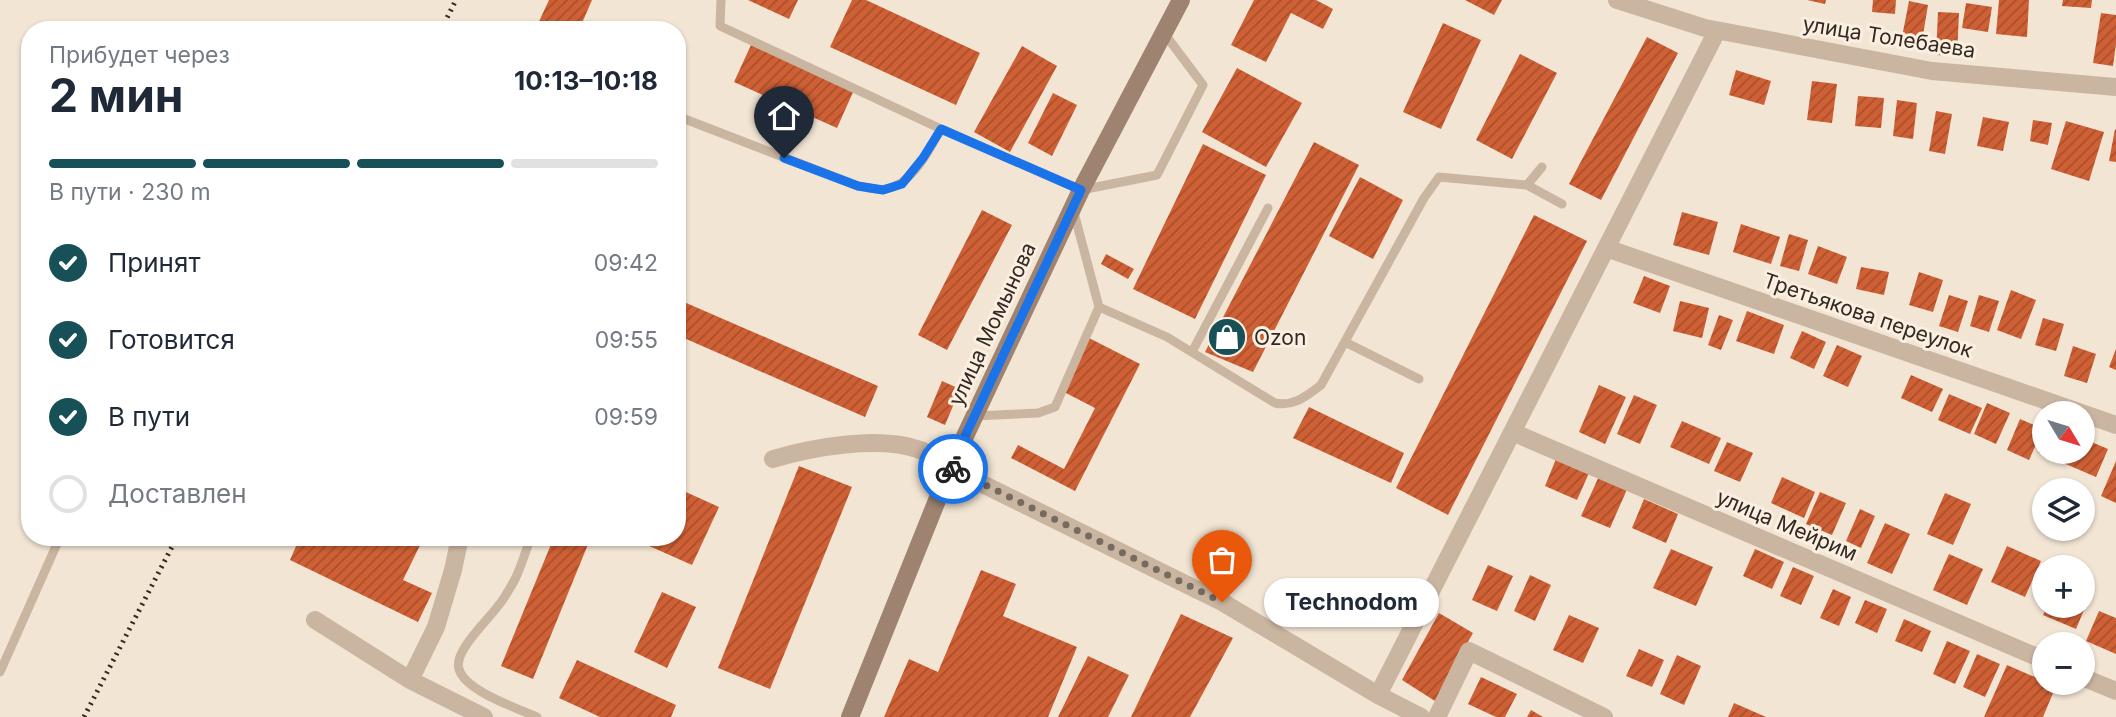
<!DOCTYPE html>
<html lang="ru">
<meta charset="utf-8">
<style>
body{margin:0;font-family:Inter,sans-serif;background:#f2f2f3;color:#1f2937;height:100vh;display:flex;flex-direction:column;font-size:26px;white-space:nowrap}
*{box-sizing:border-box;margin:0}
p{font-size:23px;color:#747a83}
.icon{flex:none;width:38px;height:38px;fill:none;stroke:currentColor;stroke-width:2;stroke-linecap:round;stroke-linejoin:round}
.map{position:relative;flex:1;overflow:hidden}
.panel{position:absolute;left:21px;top:21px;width:665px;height:525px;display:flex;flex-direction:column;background:#fff;border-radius:28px;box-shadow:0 2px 5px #0004}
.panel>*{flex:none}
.needle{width:46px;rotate:128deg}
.fabs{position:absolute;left:2032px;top:401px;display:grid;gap:14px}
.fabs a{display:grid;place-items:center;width:63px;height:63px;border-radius:50%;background:#fff;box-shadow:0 2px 5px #0004;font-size:35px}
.pin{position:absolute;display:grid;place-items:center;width:60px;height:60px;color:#fff;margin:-72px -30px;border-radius:50% 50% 50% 0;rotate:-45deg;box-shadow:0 0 7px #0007}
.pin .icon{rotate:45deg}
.courier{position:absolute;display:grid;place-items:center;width:70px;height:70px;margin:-35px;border:5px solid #1a73e8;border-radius:50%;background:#fff;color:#222;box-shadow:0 2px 9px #0007}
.bubble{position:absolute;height:49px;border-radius:24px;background:#fff;box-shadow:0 2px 5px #0004;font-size:23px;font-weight:700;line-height:49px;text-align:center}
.overview em{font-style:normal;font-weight:700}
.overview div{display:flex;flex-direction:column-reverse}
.overview{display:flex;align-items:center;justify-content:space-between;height:119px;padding:0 28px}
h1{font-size:46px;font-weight:700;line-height:52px}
.bar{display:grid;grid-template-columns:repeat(4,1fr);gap:10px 7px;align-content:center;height:84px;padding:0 28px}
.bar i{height:9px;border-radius:5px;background:#e0e1e3}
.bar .selected{background:#175057}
.bar p{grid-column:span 4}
ol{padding:0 28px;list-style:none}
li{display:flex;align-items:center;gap:21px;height:77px}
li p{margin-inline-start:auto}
li .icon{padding:7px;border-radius:50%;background:#175057;color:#fff;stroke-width:4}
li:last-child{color:#747a83}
li i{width:38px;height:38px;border:4px solid #e0e1e3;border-radius:50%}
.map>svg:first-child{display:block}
.building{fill:url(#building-hatch)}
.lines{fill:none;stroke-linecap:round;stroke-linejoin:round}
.service{stroke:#cab5a0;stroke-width:9}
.minor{stroke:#cab5a0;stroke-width:18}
.secondary{stroke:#9e8371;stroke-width:18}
.rail{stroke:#332923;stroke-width:5;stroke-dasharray:2 5;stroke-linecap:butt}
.done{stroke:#766b61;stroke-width:7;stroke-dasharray:0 12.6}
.route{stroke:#1a73e8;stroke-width:9}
.labels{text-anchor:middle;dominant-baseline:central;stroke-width:6;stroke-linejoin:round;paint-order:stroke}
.street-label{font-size:21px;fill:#332923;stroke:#faefe0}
.poi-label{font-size:21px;fill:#332923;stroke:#faefe0;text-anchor:start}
</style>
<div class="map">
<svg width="2116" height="717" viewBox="0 0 2116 717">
<defs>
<pattern id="building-hatch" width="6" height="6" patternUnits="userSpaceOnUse" patternTransform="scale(1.75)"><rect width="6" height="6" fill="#cf6035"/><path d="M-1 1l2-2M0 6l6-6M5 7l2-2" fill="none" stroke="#a94f2c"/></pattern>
</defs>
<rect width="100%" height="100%" fill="#f2e5d4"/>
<path class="building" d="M549,0H592L579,30H535Z
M748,0H798L789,19Z
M852,0H866L980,53L956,105L830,47Z
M1254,0H1316L1333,9L1323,29L1291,13L1266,62L1231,45Z
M1465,0H1502L1494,15Z
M1807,0H1826L1825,4Z
M1873,0H1896L1895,14L1872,12Z
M1999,0H2029L2027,37L1996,34Z
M2063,0H2092L2091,8L2062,6Z
M1909,1L1928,5L1922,41L1902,37Z
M1966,3L1992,7L1988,32L1962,28Z
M1938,12L1959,13L1957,56L1936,55Z
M2101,13L2116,15V44L2113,66L2093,63Z
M1443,23L1481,40L1441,129L1403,112Z
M1647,37L1678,53L1601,200L1569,184Z
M751,45L854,90L837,128L734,82Z
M1022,46L1057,66L1010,152L974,132Z
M1520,54L1557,73L1512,159L1476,140Z
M1237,68L1302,103L1266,167L1202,132Z
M1736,70L1771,81L1764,105L1729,95Z
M1812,81L1837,84L1832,123L1807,120Z
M1053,93L1077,105L1052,156L1028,143Z
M1858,96L1884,98L1881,128L1855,126Z
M1897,100L1917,103L1913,139L1893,136Z
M1936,111L1952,114L1945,154L1929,151Z
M1983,117L2009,122L2003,151L1977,146Z
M2033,120L2052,123L2048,145L2030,141Z
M2066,121L2104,132L2089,181L2051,169Z
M2115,129L2116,130V162L2109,161Z
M1314,142L1359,165L1253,372L1205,352Z
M1203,144L1266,175L1195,319L1133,289Z
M1360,177L1403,200L1373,259L1329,236Z
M982,210L1012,225L947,350L918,335Z
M1682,212L1718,222L1709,255L1673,245Z
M1534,215L1587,241L1448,515L1396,488Z
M1741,224L1780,237L1771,264L1733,252Z
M1789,234L1808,240L1799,271L1780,266Z
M1818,246L1847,257L1837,284L1808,274Z
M1106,254L1134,269L1128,279L1101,264Z
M1861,267L1889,272L1884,295L1856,289Z
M1919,272L1943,280L1933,312L1909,305Z
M1644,276L1670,286L1660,313L1633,303Z
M2011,290L2036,300L2021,339L1997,330Z
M1949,295L1968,301L1958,332L1939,326Z
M1979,295L1999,301L1989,332L1970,326Z
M677,299L878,386L865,417L677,335Z
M1680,301L1709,308L1702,338L1673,331Z
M1747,311L1784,325L1774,354L1736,341Z
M1719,315L1733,320L1721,350L1708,345Z
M2043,318L2064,324L2056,351L2035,345Z
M1802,331L1826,342L1814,369L1790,358Z
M1089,338L1140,364L1075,491L1011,458L1018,445L1064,469L1095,408L1062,391Z
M1837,345L1862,356L1848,387L1823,376Z
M2073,346L2096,354L2087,383L2064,376Z
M2116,349V370L2109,367Z
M1911,375L1943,389L1932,412L1901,398Z
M942,381L960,389L945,425L927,417Z
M1599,385L1626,397L1605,444L1579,432Z
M1949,394L1982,408L1970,434L1938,420Z
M1634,395L1657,405L1640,444L1617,434Z
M1987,403L2010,413L1996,444L1974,434Z
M1309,407L1404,453L1391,483L1293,438Z
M2020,419L2043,429L2029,460L2007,450Z
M1682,421L1721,438L1709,464L1670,447Z
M2082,438L2108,449L2096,477L2038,452H2041L2044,445V452H2082Z
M1727,442L1753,453L1740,482L1714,471Z
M1556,459L1589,473L1577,500L1545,486Z
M2116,461V503L2101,496Z
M799,466L852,487L770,689L718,668Z
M1600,474L1628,487L1610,528L1581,516Z
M1782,477L1815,492L1804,518L1771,503Z
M677,488L719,507L692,565L629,537H677Z
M1820,492L1846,503L1832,535L1806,524Z
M1945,493L1971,504L1953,545L1927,534Z
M1644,499L1678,514L1666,543L1632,528Z
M1860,509L1875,516L1861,548L1846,541Z
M1885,523L1910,534L1892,574L1867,563Z
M300,537H424L403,580L432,593L418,622L290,560Z
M554,537H591L533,679L501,666Z
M2007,546L2041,561L2025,597L1991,582Z
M1671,549L1713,567L1696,606L1653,588Z
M1755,549L1784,562L1772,589L1743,576Z
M1949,554L1983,569L1967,605L1933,590Z
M1488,565L1513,576L1497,611L1472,600Z
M1793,567L1814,576L1801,605L1780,596Z
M981,570L1016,584L1003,616L1077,647L1048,717H884L909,659L938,672Z
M1530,575L1551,585L1535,621L1514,611Z
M1833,589L1851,597L1839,626L1820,618Z
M662,592L696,607L667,668L634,652Z
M1865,600L1887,609L1877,633L1855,623Z
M2082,603L2086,605L2076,629L2043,615L2048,606H2082Z
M2099,611L2116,618V654L2086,641Z
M1439,613L1473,633L1435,701L1402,680Z
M1181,614L1233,638L1190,717H1131Z
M1569,615L1599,628L1583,663L1553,650Z
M1904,619L1931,631L1922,652L1895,641Z
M1947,641L1970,651L1955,684L1933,674Z
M1639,649L1664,660L1652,687L1626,676Z
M1977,654L2000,664L1985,697L1963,687Z
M1677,655L1701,666L1684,705L1660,694Z
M1088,656L1129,675L1108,717H1058Z
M577,660L676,705L671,717H600L559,698Z
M2007,665L2044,681V682L2056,686L2043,717H1984Z
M1481,677L1517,694L1505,717H1496L1468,704Z
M1734,703L1766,717H1728Z
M1531,710L1543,717H1527Z"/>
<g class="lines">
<path class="service" d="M721,0L720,26L941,129L1081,190L1157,175L1203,85L1164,33
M677,116L858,186C866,187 877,191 886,189C913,184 928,151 941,129
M1527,185L1562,204
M1099,307L1167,337L1275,403C1294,407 1306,396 1321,385L1424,198L1439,177L1527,185L1542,167
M1345,342L1419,379
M1192,352L1268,208
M974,416L1038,413L1055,407L1099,307L1073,209
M531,537C525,552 521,569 513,583C508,591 504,599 498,606C488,620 453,652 459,669C465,691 517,708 537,717
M0,672L60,537"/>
<path class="minor" d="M1617,0L1705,28L1932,71L2116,87
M1606,248L2116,425
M1512,432L2044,660
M773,459C813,447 877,436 917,449C928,452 940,461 950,468L1222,602L1378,695L1421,717
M315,620L410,680L484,717
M2082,677L2116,691
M410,680L436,627L453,570L460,537
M1378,695L1717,31
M1437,717L1469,651L1604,717"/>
<path class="secondary" d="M850,717L950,468L1081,190L1181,0"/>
<path class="rail" d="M441,30L456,0
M84,717L177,537"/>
</g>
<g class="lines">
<path class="done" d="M953,469L1222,602"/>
<path class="route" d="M784,158L858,186L883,190L902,184L923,158L941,129L1081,190L950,468L953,469"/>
</g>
<defs>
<g id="shop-disc" transform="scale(2.0125)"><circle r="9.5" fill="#175057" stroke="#faefe0"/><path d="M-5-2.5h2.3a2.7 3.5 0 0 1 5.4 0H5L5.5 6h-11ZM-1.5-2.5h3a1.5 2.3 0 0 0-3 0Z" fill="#fff"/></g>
</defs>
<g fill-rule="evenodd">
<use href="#shop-disc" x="1227" y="337"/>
</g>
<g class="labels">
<g class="street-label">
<text transform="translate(1889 37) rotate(9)">улица Толебаева</text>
<text transform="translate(1868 315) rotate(19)">Третьякова переулок</text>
<text transform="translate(992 324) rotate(-65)">улица Момынова</text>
<text transform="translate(1787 525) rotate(23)">улица Мейрим</text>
</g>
<g class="poi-label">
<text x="1254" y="337">Ozon</text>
</g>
</g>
</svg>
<div class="fabs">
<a><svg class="needle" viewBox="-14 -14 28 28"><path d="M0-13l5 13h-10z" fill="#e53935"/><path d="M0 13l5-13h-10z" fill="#747a83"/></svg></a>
<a><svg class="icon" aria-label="layers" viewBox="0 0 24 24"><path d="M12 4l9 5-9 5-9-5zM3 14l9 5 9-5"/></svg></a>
<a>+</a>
<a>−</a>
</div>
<div class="pin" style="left:1222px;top:602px;background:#ea580c"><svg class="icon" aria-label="bag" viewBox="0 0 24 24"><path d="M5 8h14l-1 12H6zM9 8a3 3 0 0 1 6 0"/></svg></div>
<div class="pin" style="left:784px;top:158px;background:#1f2937"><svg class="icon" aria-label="home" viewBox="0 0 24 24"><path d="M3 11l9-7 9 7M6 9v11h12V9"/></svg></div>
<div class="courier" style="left:953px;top:469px"><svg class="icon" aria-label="bike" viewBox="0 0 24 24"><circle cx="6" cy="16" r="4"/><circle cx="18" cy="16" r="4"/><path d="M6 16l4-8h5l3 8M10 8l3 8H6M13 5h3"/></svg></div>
<div class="bubble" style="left:1264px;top:578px;width:175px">Technodom</div>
<section class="panel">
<div class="overview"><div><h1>2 мин</h1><p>Прибудет через</p></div><em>10:13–10:18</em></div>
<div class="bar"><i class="selected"></i><i class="selected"></i><i class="selected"></i><i></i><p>В пути · 230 m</p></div>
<ol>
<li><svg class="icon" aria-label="check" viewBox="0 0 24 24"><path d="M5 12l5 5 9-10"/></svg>Принят<p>09:42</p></li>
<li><svg class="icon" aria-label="check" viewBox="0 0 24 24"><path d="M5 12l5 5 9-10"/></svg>Готовится<p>09:55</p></li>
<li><svg class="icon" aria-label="check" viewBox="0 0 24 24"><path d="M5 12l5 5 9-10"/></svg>В пути<p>09:59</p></li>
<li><i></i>Доставлен</li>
</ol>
</section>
</div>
